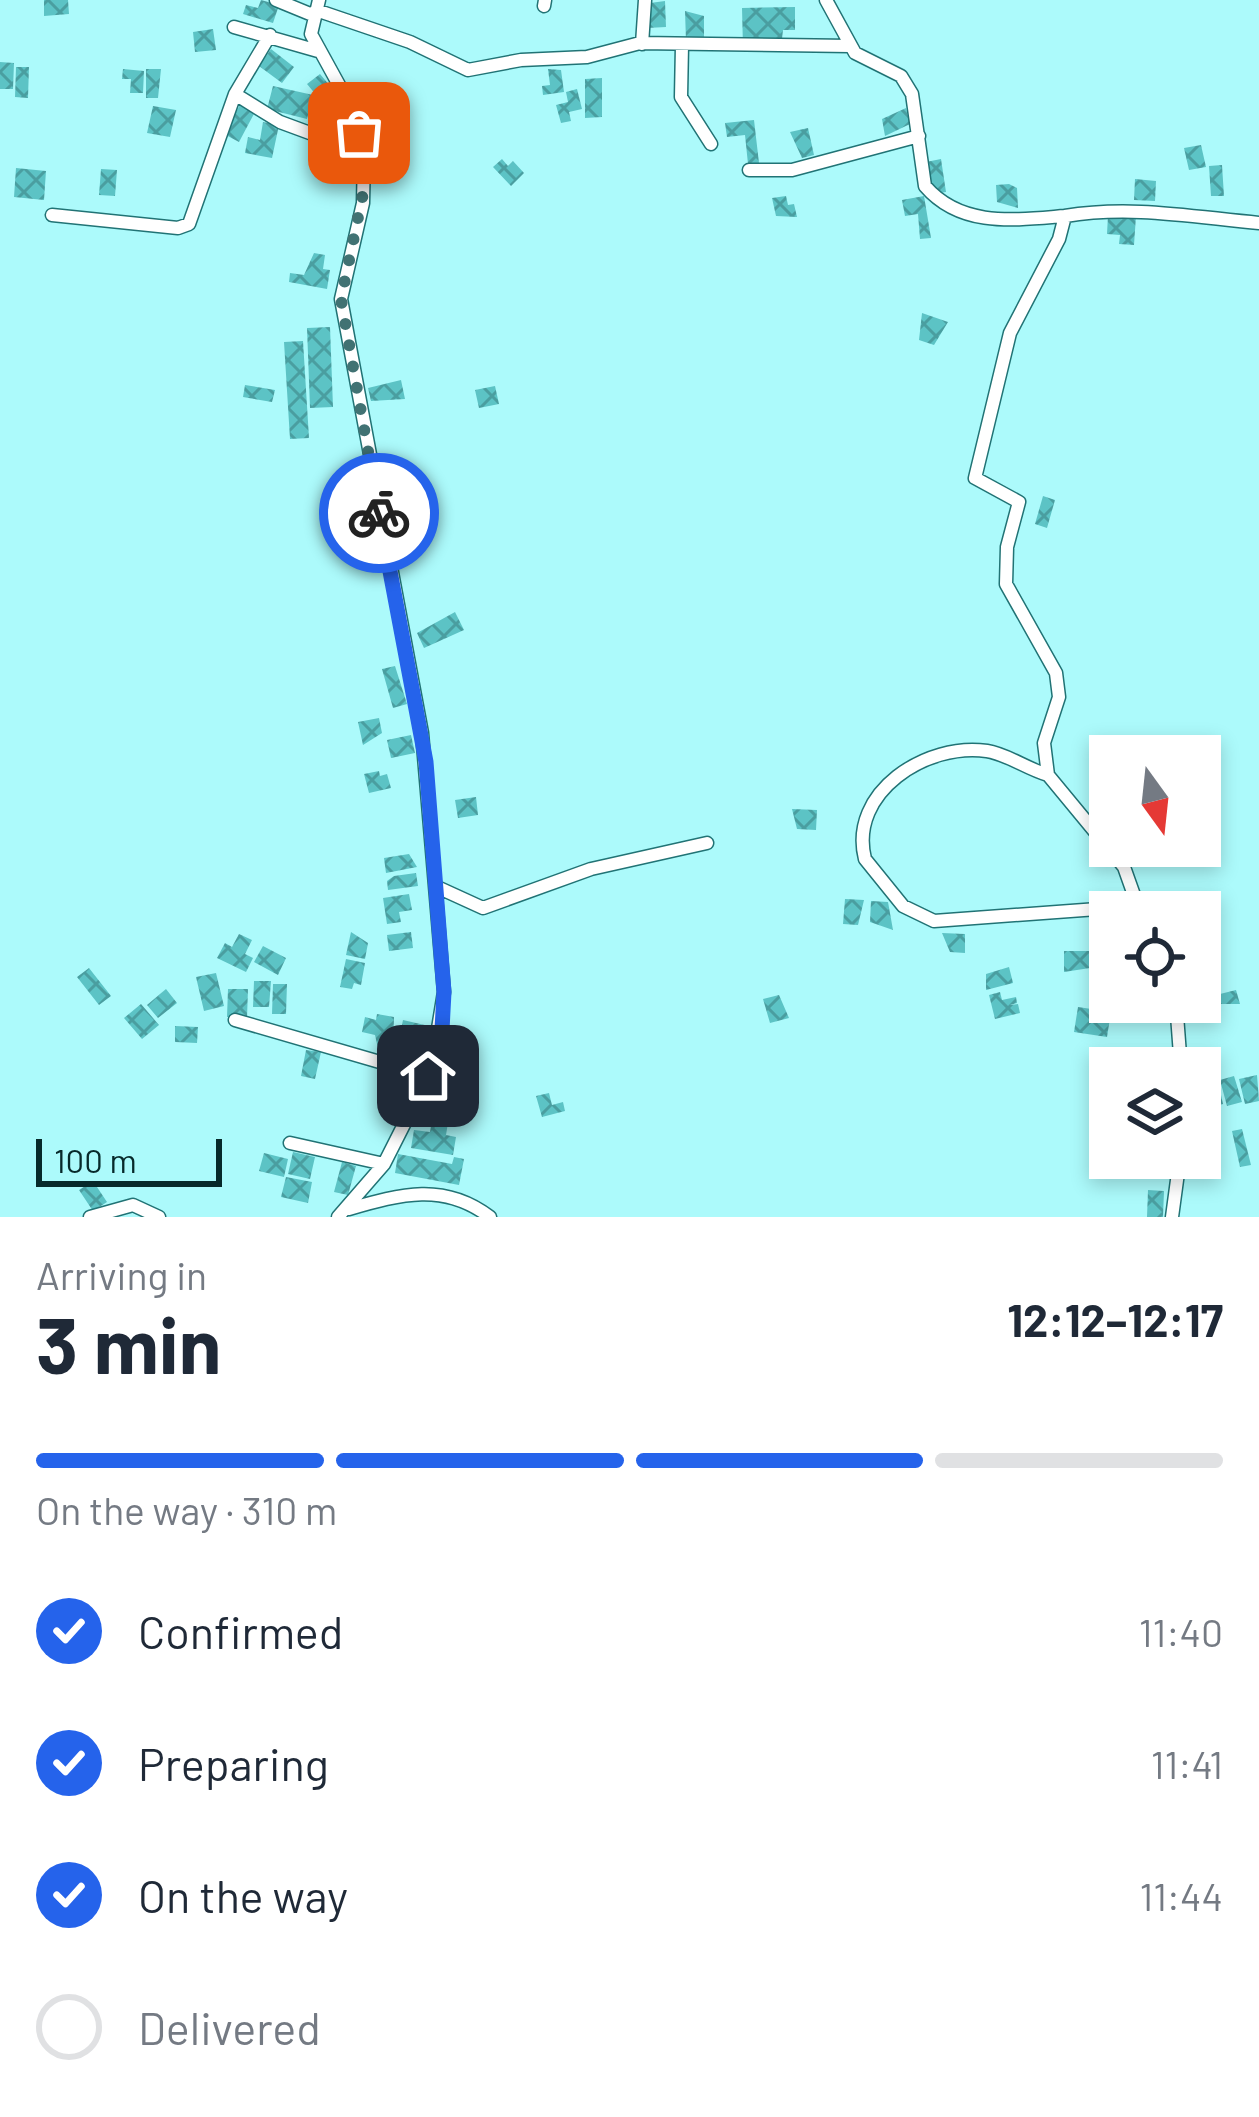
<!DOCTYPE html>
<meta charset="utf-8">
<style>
body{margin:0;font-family:Barlow,sans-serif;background:#f2f2f3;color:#1f2937;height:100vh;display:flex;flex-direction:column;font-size:45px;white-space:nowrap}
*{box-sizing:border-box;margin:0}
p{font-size:39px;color:#747a83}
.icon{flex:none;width:66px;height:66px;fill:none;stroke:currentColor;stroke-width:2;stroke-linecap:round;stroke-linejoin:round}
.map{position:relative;height:1217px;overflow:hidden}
.side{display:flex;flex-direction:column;background:#fff;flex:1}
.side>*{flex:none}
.needle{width:78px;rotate:165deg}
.controls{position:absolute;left:1089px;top:735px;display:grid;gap:24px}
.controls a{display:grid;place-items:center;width:132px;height:132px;border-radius:0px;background:#fff;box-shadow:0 6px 18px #0003;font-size:60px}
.scale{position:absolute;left:36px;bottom:30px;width:186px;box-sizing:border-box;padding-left:12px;border:6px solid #07292a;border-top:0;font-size:33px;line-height:42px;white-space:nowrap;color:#07292a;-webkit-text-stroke:9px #acfafb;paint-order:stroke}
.pin{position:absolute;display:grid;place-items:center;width:102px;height:102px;color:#fff;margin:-51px;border-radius:24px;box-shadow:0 6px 18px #0006}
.courier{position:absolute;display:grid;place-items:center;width:120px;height:120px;margin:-60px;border:9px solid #2563eb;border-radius:50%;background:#fff;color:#222;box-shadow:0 3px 15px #0007}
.overview em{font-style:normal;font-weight:700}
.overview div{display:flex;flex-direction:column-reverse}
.overview{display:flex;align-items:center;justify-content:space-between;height:204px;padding:0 36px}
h1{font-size:78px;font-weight:700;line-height:90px}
.bar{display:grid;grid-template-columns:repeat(4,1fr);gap:18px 12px;align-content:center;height:144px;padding:0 36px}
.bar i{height:15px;border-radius:9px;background:#e0e1e3}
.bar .on{background:#2563eb}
.bar p{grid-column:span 4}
ol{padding:0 36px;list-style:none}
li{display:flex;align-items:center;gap:36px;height:132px}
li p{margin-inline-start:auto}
li .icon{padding:12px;border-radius:50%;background:#2563eb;color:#fff;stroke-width:4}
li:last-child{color:#747a83}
li i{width:66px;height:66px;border:6px solid #e0e1e3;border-radius:50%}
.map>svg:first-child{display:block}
.building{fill:url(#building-cross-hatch)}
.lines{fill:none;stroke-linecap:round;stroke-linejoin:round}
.minor-casing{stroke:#217375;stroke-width:15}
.minor{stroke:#fff;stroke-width:12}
.done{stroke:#417273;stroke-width:12;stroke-dasharray:0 21.6}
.route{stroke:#2563eb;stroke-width:15}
</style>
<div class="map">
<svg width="1259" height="1217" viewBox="0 0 1259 1217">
<defs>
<pattern id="building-cross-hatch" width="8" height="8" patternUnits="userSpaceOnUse" patternTransform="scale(3)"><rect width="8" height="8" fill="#5cc3c5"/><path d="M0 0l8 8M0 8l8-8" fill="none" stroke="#4a9ea0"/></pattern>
</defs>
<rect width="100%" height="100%" fill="#acfafb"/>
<path class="building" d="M44,0H68L69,14L44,16Z
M261,0L279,5L273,23L243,14L246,5L258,8Z
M665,1L666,27L647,28L650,3Z
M795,7V30H783L781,48H743L742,8Z
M685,11L704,16V43L686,41Z
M213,29L216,50L195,52L193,32Z
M271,49L294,67L282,83L259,66Z
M0,62L14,63L13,89H0Z
M16,67H29L28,98L15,97Z
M123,69L144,71L143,93H130L131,79H122Z
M146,69H161L158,98H146Z
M548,69L561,70L564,92L543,95L542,86L550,85Z
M320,74L335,92L322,102L307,84Z
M602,78V117L585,118V79Z
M273,86L313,95L307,119L267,109Z
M577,89L582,109L569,112L571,121L561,123L556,105L568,102L566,92Z
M241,103L256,110L239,142L224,134Z
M153,106L176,110L170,137L147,133Z
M906,108L910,124L885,136L882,119Z
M754,120L759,163L748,164L745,135L727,137L725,123Z
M263,122L279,125L272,158L245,153L248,137L260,140Z
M808,128L814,155L802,158L790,132Z
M1201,145L1206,167L1189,170L1184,148Z
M502,159L508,166L513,161L524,173L511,186L493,167Z
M941,159L946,192L934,194L926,162Z
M1222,165L1224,196H1211L1209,166Z
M16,168L46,171L44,200L14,197Z
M101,169L117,170L115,196L99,195Z
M1135,179L1156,181L1155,201L1134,200Z
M1009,184L1017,188L1018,208L997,202L996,185Z
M786,196L788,205L794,204L797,217L776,216L772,198Z
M924,196L931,238L920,239L918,214L905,216L902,200Z
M1108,215L1136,216L1134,245L1119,244L1120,235L1107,234Z
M314,253L325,255L323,269L330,270L327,289L289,282L290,273L304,275Z
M922,313L948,322L934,345L919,340Z
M330,327L333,407L310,408L307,328Z
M303,341L309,438L290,439L284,342Z
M401,380L405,399L371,401L368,388Z
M245,385L275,390L272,402L243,397Z
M495,386L499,404L479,408L475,390Z
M402,474L407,489L389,500L383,480Z
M410,495L414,509L387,517L384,503Z
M1043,496L1055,500L1047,528L1035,524Z
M455,612L464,630L424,648L417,633Z
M395,666L407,704L393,708L382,669Z
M379,718L382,733L363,745L358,722Z
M411,735L415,753L391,758L387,740Z
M379,771L380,776L387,774L391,788L369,793L364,774Z
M476,797L478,815L458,818L455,800Z
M792,809L817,810L816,830L797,829Z
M409,854L417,867L386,873L384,858Z
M416,873L418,886L388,890L387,881L394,876Z
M409,894L412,910L399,912L401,922L387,924L383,898Z
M845,899L864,900L858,925L843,924Z
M871,901L888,902L893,930L870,922Z
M351,932L368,943L365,959L346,955Z
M411,932L413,948L389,951L387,935Z
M942,933L965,934V953L950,952Z
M239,934L252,940L245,954L253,958L246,972L217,958L225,943L232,947Z
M263,946L286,958L278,975L254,962Z
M1064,951H1090V968L1064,972Z
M346,959L365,963L361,985L354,983L352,989L340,987Z
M1009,967L1013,983L986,990V974Z
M89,968L111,996L99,1005L77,977Z
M216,973L224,1006L204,1011L196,977Z
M254,981H271L269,1007H253Z
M273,984H287L286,1014H272Z
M166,989L177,1003L158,1018L147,1005Z
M228,989H248L247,1018L227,1017Z
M1236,990L1240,1004H1220L1221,1009L1202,1013L1200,999Z
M1000,992L1002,1000L1016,997L1017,1003L1010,1005L1018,1004L1020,1013L995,1019L989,995Z
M779,995L789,1018L770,1023L763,999Z
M141,1004L159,1025L142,1039L124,1018Z
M1078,1007L1111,1012L1107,1037L1074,1032Z
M377,1014L394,1017L393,1056L379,1053L375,1035L362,1032L365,1017L376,1020Z
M403,1020L429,1026L417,1048L398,1044Z
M175,1026L198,1027L197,1043L175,1042Z
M306,1050L321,1052L315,1079L301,1076Z
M1257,1075L1259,1101L1245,1104L1239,1079Z
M1234,1076L1242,1102L1227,1106L1220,1080Z
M1218,1081L1223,1104L1208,1108L1202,1084Z
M549,1093L552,1105L563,1102L565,1111L542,1117L536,1096Z
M434,1108L450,1110L446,1135L456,1137L453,1155L411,1148L414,1130L430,1132Z
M1242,1129L1251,1165L1240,1167L1232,1131Z
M293,1152L315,1157L310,1179L288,1174Z
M264,1153L288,1159L284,1177L259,1171Z
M398,1154L452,1164L454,1157L464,1159L459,1185L395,1173Z
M342,1162L356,1166L348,1195L334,1192Z
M286,1177L312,1182L308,1203L281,1197Z
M93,1181L107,1202L93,1211L79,1190Z
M1148,1190L1164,1191L1163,1217H1147Z"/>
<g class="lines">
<g class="minor-casing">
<path id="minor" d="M276,0L315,16
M319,0L311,34L356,116L364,153L363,203L341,299L422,733L444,992L431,1071L384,1164L338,1217
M826,0L855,53L901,76L912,94L925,186C961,228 1015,220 1065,216L1059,239L1010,333L975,478L1019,502L1007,547L1006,584L1056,673L1059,697L1044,743L1048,775L1124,867L1140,912
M544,6L545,0
M316,10L410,42L468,70L521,60L587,57L640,43L850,46
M234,27L318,51
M642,44L645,0
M682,45L681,97L711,144
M235,94L280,122L364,153
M749,170H792L919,136
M52,215L178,228L189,224L235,94L270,35
M1065,216C1131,205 1193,217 1259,223
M1048,775C1027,769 1007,754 987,751C927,742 848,792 865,859L903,906L934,921L1138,906
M437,887L483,908L591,869L707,843
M1176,1002L1181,1068
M235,1020L428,1076
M290,1143L384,1164
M349,1209C401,1194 444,1182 490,1217
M90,1217L133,1205L159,1217
M1172,1217L1180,1158"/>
</g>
<use href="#minor" class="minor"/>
</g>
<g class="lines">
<path class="done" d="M359,133L366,179L341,299L379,513"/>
<path class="route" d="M379,513L426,762L444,992L442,1030L428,1076"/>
</g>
</svg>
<div class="controls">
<a><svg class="needle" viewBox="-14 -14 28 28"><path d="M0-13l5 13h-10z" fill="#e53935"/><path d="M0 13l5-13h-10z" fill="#747a83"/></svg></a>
<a><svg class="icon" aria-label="locate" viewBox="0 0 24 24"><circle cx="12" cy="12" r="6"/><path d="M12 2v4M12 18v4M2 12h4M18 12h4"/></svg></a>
<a><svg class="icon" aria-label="layers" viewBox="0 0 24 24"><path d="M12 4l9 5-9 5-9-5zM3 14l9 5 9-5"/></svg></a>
</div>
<div class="scale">100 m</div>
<div class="pin" style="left:359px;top:133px;background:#ea580c"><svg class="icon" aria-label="bag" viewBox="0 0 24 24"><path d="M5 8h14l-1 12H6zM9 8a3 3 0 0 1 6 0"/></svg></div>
<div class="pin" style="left:428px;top:1076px;background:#1f2937"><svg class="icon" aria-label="home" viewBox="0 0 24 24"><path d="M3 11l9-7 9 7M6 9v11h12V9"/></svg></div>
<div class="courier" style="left:379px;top:513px"><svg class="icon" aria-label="bike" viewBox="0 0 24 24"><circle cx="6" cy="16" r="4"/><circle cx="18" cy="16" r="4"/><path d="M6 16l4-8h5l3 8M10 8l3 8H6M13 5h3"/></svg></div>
</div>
<section class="side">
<div class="overview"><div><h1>3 min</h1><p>Arriving in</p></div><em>12:12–12:17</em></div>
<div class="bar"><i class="on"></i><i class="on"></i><i class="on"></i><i></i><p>On the way · 310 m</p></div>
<ol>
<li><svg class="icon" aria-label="check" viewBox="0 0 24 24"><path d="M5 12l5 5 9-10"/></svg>Confirmed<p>11:40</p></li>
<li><svg class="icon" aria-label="check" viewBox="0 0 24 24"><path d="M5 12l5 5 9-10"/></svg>Preparing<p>11:41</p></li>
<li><svg class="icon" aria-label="check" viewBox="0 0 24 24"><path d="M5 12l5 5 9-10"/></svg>On the way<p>11:44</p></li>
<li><i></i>Delivered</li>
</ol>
</section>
